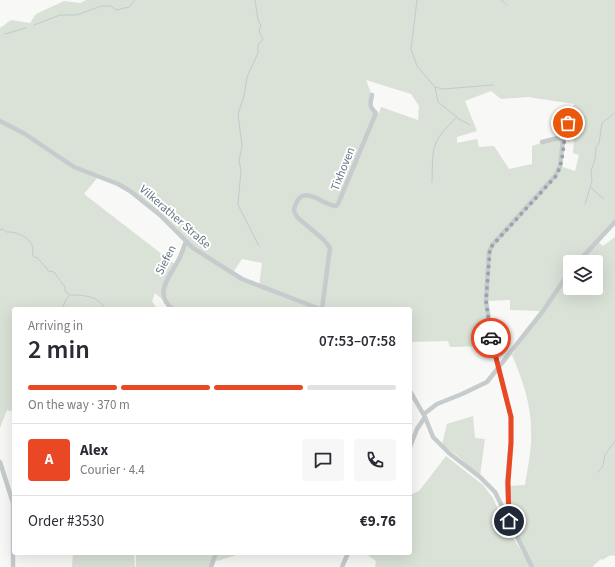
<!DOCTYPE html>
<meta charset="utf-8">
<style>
body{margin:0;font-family:"Source Sans 3",sans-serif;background:#f7f7f7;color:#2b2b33;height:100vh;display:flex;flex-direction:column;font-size:15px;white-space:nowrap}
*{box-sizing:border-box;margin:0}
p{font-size:13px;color:#7c7c81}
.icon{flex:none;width:22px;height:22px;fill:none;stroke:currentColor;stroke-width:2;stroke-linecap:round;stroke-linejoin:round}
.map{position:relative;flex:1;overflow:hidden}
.side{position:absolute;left:12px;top:307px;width:400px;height:248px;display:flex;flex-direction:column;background:#fff;border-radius:4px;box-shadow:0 4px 16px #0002}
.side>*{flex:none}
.tools{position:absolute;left:563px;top:255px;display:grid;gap:8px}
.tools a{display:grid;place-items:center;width:40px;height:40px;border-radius:4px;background:#fff;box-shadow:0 4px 16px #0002;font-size:20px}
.pin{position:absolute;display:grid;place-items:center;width:34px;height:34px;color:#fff;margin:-17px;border:2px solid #fff;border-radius:50%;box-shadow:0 1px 4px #0007}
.courier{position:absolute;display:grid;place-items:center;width:40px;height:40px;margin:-20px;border:3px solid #ea4724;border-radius:50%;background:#fff;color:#222;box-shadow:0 1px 5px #0007}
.headline em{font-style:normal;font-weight:600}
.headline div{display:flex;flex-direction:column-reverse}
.headline{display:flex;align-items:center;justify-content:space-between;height:68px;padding:0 16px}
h1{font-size:26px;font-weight:600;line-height:30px}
.bar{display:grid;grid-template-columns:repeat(4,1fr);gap:6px 4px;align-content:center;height:48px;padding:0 16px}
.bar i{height:5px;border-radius:3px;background:#e1e1e2}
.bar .active{background:#ea4724}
.bar p{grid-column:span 4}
.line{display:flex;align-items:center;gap:10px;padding:0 16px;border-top:1px solid #e1e1e2}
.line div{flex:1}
.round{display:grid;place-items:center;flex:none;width:42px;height:42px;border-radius:4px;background:#f7f7f7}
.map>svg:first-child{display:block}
.green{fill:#dae1d6;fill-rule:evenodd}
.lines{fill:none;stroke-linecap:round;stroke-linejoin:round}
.stream{stroke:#bfcbcf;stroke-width:1}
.minor{stroke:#c6cbcd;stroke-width:4.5}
.done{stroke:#96a4ab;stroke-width:4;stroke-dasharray:0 7.2}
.route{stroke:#ea4724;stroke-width:5}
.labels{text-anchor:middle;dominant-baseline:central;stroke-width:4;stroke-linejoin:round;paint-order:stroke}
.street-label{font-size:12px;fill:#627682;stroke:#fff}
</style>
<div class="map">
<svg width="615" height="567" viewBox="0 0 615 567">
<rect width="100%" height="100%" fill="#f8f8f6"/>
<path class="green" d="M86,0H615V222L597,241L603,246L615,237V556L611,555L602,560L601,559L593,566L594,567H534L509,521L508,486L525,485C528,467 532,448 531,429C531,404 522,378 512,355L565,279L540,311L510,310V300L486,301L493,346L450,347L448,341L410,342V309H173L155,293L152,301L157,309H14V412L7,410L0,428V28L11,20L30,23L36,14L64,1L80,3ZM366,80L411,94L419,106L418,120L381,107L379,114L370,110L371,93ZM491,91L501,99L528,97L574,104L568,123L581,128L579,137H574L573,153L579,155L575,171L560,166L561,139H554L532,146V164L509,169L494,146L479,147L477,139L457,143V137L477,131L465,101ZM98,177C134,190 160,215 186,241L176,265L84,194ZM242,259L262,263L259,287L232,274ZM570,262H596V288H570Z
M473,416L475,438L485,439L480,476C473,470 467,465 460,458C455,453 448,450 442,444L447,424Z
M446,456L483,485L493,498L503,521L531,567H375L376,561L365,553H410V495L419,491Z
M73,553H134L135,567H72Z
M136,553H243L217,561L215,559L209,567H136Z"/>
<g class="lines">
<path class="stream" d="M255,0L258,20L261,25L259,32L263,39L258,45V53L247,77L244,96L238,114L242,146L239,161L241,170L238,205L259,246
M417,0L411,49L417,66L435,87L438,102L457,117C430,143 433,147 432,182
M501,0L507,5
M34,25L60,15H77L101,6H111L116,10L129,7L135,0
M5,34L26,28
M435,87L443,89L493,85
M457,118L470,125
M591,188L604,199
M585,204L592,181L591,171L595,159L596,147L599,143L602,123L615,113
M0,230L3,229L6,232C14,231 28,236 32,245C34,249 31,253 34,257L38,258C41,264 46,265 48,271L54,272L65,287V291L70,295L67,298L62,309
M71,295C84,295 99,296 105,309
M598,472L603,466L605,455L615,441"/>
<path class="minor" d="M0,121L25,134L74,167L118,184L130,191L160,215L193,248L242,279L320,309
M542,142L558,138L563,140
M578,262L615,222
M173,309C152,294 171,275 179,259C182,253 184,247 186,241
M322,309L330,248L324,240L298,218C295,214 293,211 295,206C303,182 323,206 336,206L338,204L376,113C369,107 370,103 372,95
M410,391L425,417L433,437L449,453L480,477L495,492L532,567
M424,414L437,404L462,394L487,382L543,311L570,271
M410,447L417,429L425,417
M0,462L13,503V567
M509,521L507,482L511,443V417L493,346L486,301L489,252L493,244L555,176L560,166L563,140L573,110
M211,567L216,553
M342,567L348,553"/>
</g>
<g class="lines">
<path class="done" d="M491,338L486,301L490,248L556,176C565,160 562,141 568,123"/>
<path class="route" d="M491,338L511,417V443L508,482L509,521"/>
</g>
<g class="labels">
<g class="street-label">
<text transform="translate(343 169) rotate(-68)">Tixhoven</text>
<text transform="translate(175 217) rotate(41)">Vilkerather Straße</text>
<text transform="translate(166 260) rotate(-63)">Siefen</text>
</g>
</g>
</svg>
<div class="tools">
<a><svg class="icon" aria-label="layers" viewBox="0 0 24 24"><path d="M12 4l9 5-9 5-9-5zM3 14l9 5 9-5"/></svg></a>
</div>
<div class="pin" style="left:568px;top:123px;background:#ea580c"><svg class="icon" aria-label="bag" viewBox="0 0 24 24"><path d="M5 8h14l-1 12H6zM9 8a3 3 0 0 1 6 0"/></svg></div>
<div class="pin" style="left:509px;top:521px;background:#1f2937"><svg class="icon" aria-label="home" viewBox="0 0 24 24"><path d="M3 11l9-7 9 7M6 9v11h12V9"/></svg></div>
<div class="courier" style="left:491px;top:338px"><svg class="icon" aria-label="car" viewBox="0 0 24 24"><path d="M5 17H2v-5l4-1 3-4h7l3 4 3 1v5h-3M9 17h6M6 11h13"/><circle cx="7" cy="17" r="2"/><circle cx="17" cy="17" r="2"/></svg></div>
<section class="side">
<div class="headline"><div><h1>2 min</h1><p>Arriving in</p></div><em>07:53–07:58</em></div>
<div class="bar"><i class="active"></i><i class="active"></i><i class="active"></i><i></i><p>On the way · 370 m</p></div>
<div class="line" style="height:72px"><b class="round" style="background:#ea4724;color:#fff">A</b><div><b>Alex</b><p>Courier · 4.4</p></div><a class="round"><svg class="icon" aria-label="chat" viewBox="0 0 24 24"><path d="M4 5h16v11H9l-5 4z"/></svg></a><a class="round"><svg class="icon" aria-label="phone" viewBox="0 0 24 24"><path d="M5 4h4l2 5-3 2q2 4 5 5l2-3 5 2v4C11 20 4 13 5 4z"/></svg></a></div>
<div class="line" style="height:52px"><div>Order #3530</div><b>€9.76</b></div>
</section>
</div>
